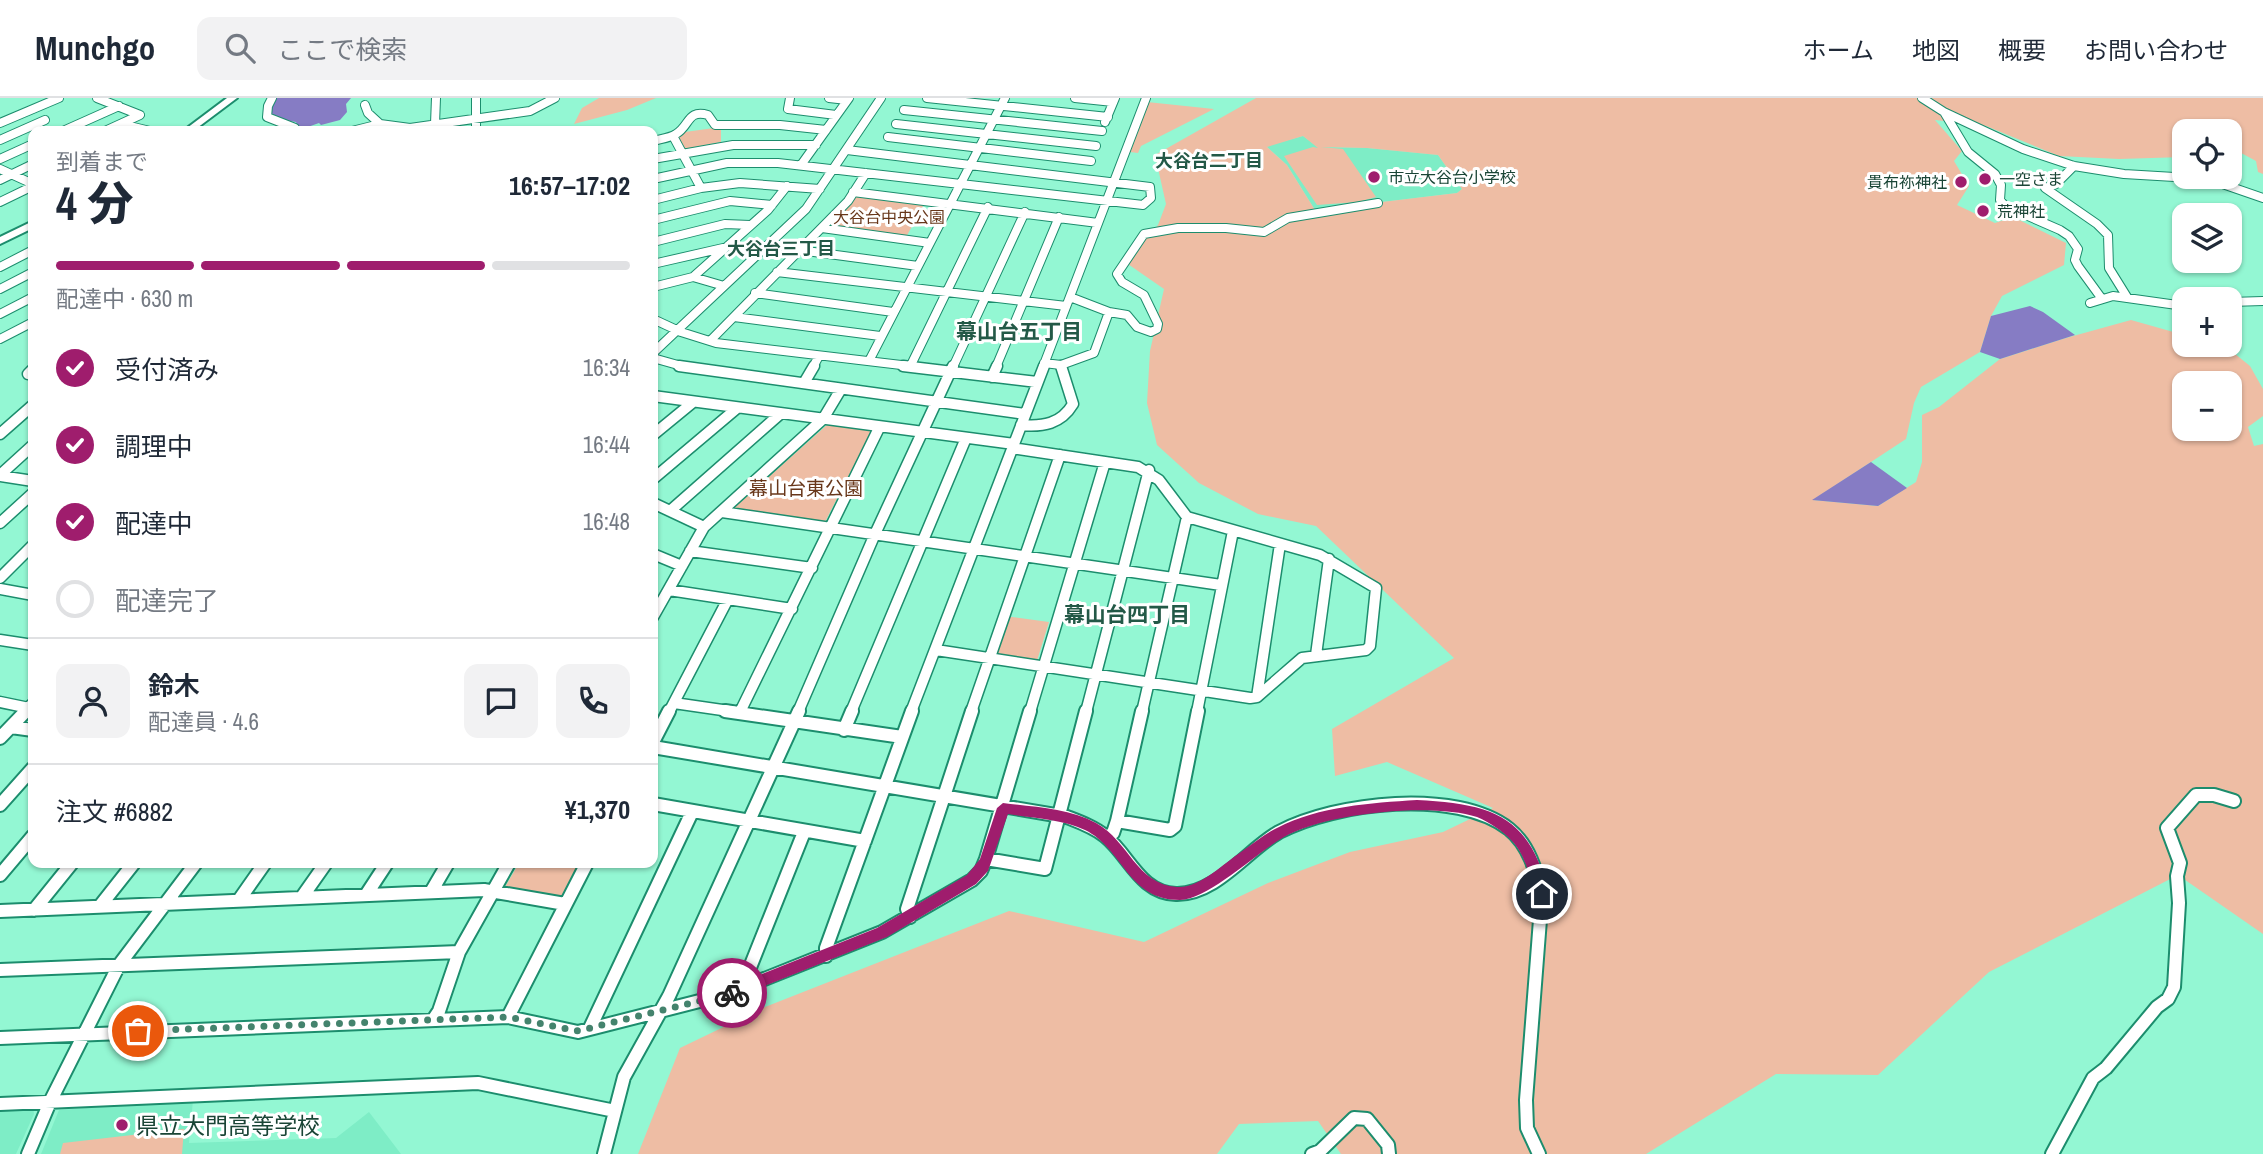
<!DOCTYPE html>
<html lang="ja">
<meta charset="utf-8">
<style>
body{margin:0;font-family:"Archivo Narrow","Noto Sans JP",sans-serif;background:#f2f2f3;color:#1f2937;height:100vh;display:flex;flex-direction:column;font-size:26px;white-space:nowrap}
*{box-sizing:border-box;margin:0}
p{font-size:23px;color:#747a83}
.icon{flex:none;width:38px;height:38px;fill:none;stroke:currentColor;stroke-width:2;stroke-linecap:round;stroke-linejoin:round}
.map{position:relative;flex:1;overflow:hidden}
.side{position:absolute;left:28px;top:28px;width:630px;height:742px;display:flex;flex-direction:column;background:#fff;border-radius:14px;box-shadow:0 2px 5px #0004}
.side>*{flex:none}
.fabs{position:absolute;left:2172px;top:21px;display:grid;gap:14px}
.fabs a{display:grid;place-items:center;width:70px;height:70px;border-radius:14px;background:#fff;box-shadow:0 2px 5px #0004;font-size:35px}
.pin{position:absolute;display:grid;place-items:center;width:60px;height:60px;color:#fff;margin:-30px;border:4px solid #fff;border-radius:50%;box-shadow:0 2px 7px #0007}
.courier{position:absolute;display:grid;place-items:center;width:70px;height:70px;margin:-35px;border:5px solid #9f1d6d;border-radius:50%;background:#fff;color:#222;box-shadow:0 2px 9px #0007}
.head em{font-style:normal;font-weight:800}
.head div{display:flex;flex-direction:column-reverse}
.head{display:flex;align-items:center;justify-content:space-between;height:119px;padding:0 28px}
h1{font-size:46px;font-weight:800;line-height:52px}
.bar{display:grid;grid-template-columns:repeat(4,1fr);gap:10px 7px;align-content:center;height:84px;padding:0 28px}
.bar i{height:9px;border-radius:5px;background:#e0e1e3}
.bar .active{background:#9f1d6d}
.bar p{grid-column:span 4}
.line{display:flex;align-items:center;gap:18px;padding:0 28px;border-top:2px solid #e0e1e3}
.line div{flex:1}
.round{display:grid;place-items:center;flex:none;width:74px;height:74px;border-radius:14px;background:#f2f2f3}
ol{padding:0 28px;list-style:none}
li{display:flex;align-items:center;gap:21px;height:77px}
li p{margin-inline-start:auto}
li .icon{padding:7px;border-radius:50%;background:#9f1d6d;color:#fff;stroke-width:4}
li:last-child{color:#747a83}
li i{width:38px;height:38px;border:4px solid #e0e1e3;border-radius:50%}
header{display:flex;align-items:center;gap:42px;box-sizing:border-box;height:98px;padding:0 35px;background:#fff;border-bottom:2px solid #e0e1e3}
header strong{font-size:33px}
nav{display:flex;gap:38px;margin-inline-start:auto;font-size:24px}
.search{width:490px;height:63px;background:#f2f2f3;display:flex;align-items:center;gap:18px;box-sizing:border-box;padding:0 24px;border-radius:14px;color:#747a83;font-size:26px}
.map>svg:first-child{display:block}
.built{fill:#7eedc6}
.green{fill:#eebda4;fill-rule:evenodd}
.water{fill:#867cc4}
.lines{fill:none;stroke-linecap:round;stroke-linejoin:round}
.minor-far2-casing{stroke:#1c8d6d;stroke-width:10}
.minor-far1-casing{stroke:#1c8d6d;stroke-width:13}
.minor-casing{stroke:#1c8d6d;stroke-width:16}
.major-casing{stroke:#1c8d6d;stroke-width:4}
.minor-far2{stroke:#fff;stroke-width:8}
.minor-far1{stroke:#fff;stroke-width:10}
.minor{stroke:#fff;stroke-width:12}
.major{fill:#fff;fill-rule:evenodd}
.route{fill:#9f1d6d}
.done{stroke:#44836d;stroke-width:7;stroke-dasharray:0 12.6}
.poi-dot{fill:#9f1d6d;stroke:#fff;stroke-width:2.5}
.labels{text-anchor:middle;dominant-baseline:central;stroke-width:6;stroke-linejoin:round;paint-order:stroke}
.far-poi-label{font-size:16px;fill:#1a4536;stroke:#fff;text-anchor:start}
.far-park-label{font-size:16px;fill:#68371a;stroke:#fff}
.far-neighbourhood-label{font-size:18px;font-weight:bold;fill:#235947;stroke:#fff}
.park-label{font-size:19px;fill:#68371a;stroke:#fff}
.neighbourhood-label{font-size:21px;font-weight:bold;fill:#235947;stroke:#fff}
.near-poi-label{font-size:23px;fill:#1a4536;stroke:#fff;text-anchor:start}
</style>
<header>
<strong>Munchgo</strong>
<div class="search"><svg class="icon" aria-label="search" viewBox="0 0 24 24"><circle cx="10" cy="10" r="6"/><path d="M15 15l6 6"/></svg>ここで検索</div>
<nav><a>ホーム</a><a>地図</a><a>概要</a><a>お問い合わせ</a></nav>
</header>
<div class="map">
<svg width="2263" height="1056" viewBox="0 0 2263 1056">
<rect width="100%" height="100%" fill="#93f7d3"/>
<path class="built" d="M1303,38L1318,49L1367,50L1438,57L1462,91L1457,95L1315,112L1287,67L1266,48Z
M193,1002L189,1045L336,1040L369,1014L401,1056H41L59,1012Z
M33,1008L34,1016L16,1056H0V1010Z"/>
<path class="green" d="M599,0H656L627,12L574,26L582,10Z
M1256,0H2263V76L2258,74L2256,63L2230,49V33H2184V59L2119,61L2059,58L1986,28L1935,22L1962,53L1954,63L1969,88L1957,107L1995,125L2013,119L2066,145L2064,167L2002,198L1991,218L1980,254L1921,289L1914,305L1906,341L1813,402L1878,408L1916,384L1922,364V317L1939,309L2000,261L2066,240L2131,222L2184,237V247H2224L2250,268L2263,291V318L2248,329L2254,348L2263,346V836L2178,777L1989,874L1878,977L1776,976L1646,1056H1341L1318,1023L1239,1026L1217,1056H638L680,950L765,909L1009,813L1144,844L1268,785L1350,754L1443,734L1493,710L1387,664L1335,678L1332,631L1454,560L1316,428L1258,416L1199,385L1157,347L1147,305L1150,253L1164,191L1125,164L1158,127L1166,106L1155,57ZM1303,38L1318,50L1313,49L1284,58L1317,107L1358,104L1376,99L1343,51L1321,49L1367,50L1438,57L1462,91L1457,95L1315,112L1287,67L1267,49ZM2184,285H2230V331H2184Z
M1147,4L1214,11L1141,48L1138,55L1130,54Z
M714,30L721,31V44L684,51L678,39L685,34Z
M854,95L926,103L905,141L823,130Z
M828,326L872,332L824,426L733,411Z
M1004,518L1049,524L1036,566L989,560Z
M519,765H555L578,769L562,798L505,789Z
M184,1031L182,1056H60L63,1045Z"/>
<path class="water" d="M275,0H351L346,6L347,14L340,22L321,27L319,25L299,32L296,24L270,20L269,10Z
M2030,208L2043,214L2075,237L2000,261L1980,254L1991,218Z
M1871,364L1907,390L1878,408L1812,402Z"/>
<g class="lines">
<g class="minor-far2-casing">
<path id="minor-far2" d="M97,0L140,17L105,33
M272,0L268,8L267,19L295,30L296,33
M476,0V33
M790,0L788,11L836,17
M829,0L847,2
M927,0L1108,19
M1075,0L1113,4
M1922,0L1944,14L1968,54L1995,76L2001,87L2000,102L2005,108L2060,132L2069,138L2078,151L2075,162L2078,168L2102,201
M365,7L368,15L380,26L410,30L530,13L555,0
M904,12L1102,33
M1944,14L2023,51L2074,68L2124,76L2208,81L2263,100
M1105,24L1115,0
M0,25L59,0
M121,26L150,33
M435,26L436,0
M896,26L1096,48
M63,33L119,8
M352,33L380,26
M673,38L701,90
M888,39L1091,63
M0,42L45,22
M653,43C660,41 670,40 676,36C690,28 687,11 708,17L715,27H780L826,32
M0,61L33,46
M653,61L733,47H816
M801,67L849,0
M2074,68L2056,86L2045,90L2097,126L2108,137L2109,170L2127,199
M0,71L33,86
M653,81L727,65H778L1143,107L1151,100L1150,89L847,52
M0,82L33,66
M853,94L1098,125
M653,102L701,90L740,85L820,91
M0,104L33,88
M653,122L730,103L772,107
M822,130L930,145
M653,144L725,126L750,127
M770,145L799,152L918,168
M653,166L723,150
M0,169L33,152
M777,174L1066,208
M693,179L724,188
M653,189L693,179L768,112L787,88
M0,191L33,174
M755,195L893,214
M1070,199L1109,214L1127,217L1137,229L1151,234L1157,231L1158,226L1144,197L1122,184L1117,176L1144,136L1178,130H1226L1264,134L1288,120L1378,105
M2230,204L2263,203
M2090,205L2113,198L2184,208
M0,216L33,199
M734,219L880,238
M653,221L681,234L716,245L918,269
M0,241L33,224
M710,243L848,103L866,75
M653,255L806,111L881,0
M653,260L685,269
M869,263L1005,0
M1044,265L1061,267L1094,255L1109,214
M813,269L819,258
M910,269L988,109
M953,269L1025,114
M996,269L1059,119
M1043,269L1146,0"/>
</g>
<g class="minor-far1-casing">
<path id="minor-far1" d="M679,268L1025,316
M903,268L1037,284
M33,271L28,276L33,277
M992,279L997,268
M804,285L814,268
M653,298L1014,346
M1021,327C1043,329 1061,326 1073,306L1061,268
M0,336L33,307
M653,337L692,305
M0,377L33,347
M0,378L33,383
M653,381L736,311
M653,405L704,429
M670,413L780,316
M722,414L1221,487
M0,425L33,395
M690,453L812,470
M653,456L682,468
M0,480L33,447
M0,491L33,497
M669,492L792,511
M653,519L704,429L823,321L841,291
M0,542L33,547
M936,552L1250,600L1257,599L1302,560L1366,552L1370,548L1376,490L1320,457L1187,419L1159,382L1138,369L1012,350
M1316,557L1329,461
M1257,599L1280,446
M0,604L29,610
M674,605L736,614
M24,614L33,605
M669,614L728,501
M740,614L879,330
M798,614L875,436L953,268
M851,614L966,340
M911,614L1044,268
M971,614L1060,357
M1030,614L1105,364
M1086,614L1149,372
M1142,614L1187,419
M1197,614L1233,433"/>
</g>
<g class="minor-casing">
<path id="minor" d="M725,613L902,639
M740,615L741,613
M11,629L33,632
M844,632L852,613
M0,640L26,613
M653,644L669,613
M653,649L1067,719C1080,724 1094,729 1105,738C1129,757 1140,795 1176,796C1216,797 1247,752 1279,734C1336,704 1456,690 1509,731C1529,747 1536,773 1542,796L1526,1002L1527,1030L1539,1056
M653,706L865,743
M0,707L33,670
M1117,723L1142,613
M1107,739L1113,735L1117,723L1170,732L1175,728L1198,613
M986,761L1030,613
M0,777L33,738
M431,794L448,765
M366,797L387,765
M302,799L326,765
M239,802L265,765
M100,808L134,765
M34,812L72,765
M0,813L484,792L565,806
M910,819L907,811L972,613
M826,858V850L912,613
M0,872L459,854
M741,892L804,734
M508,919L587,765
M433,922L439,913L459,854L509,765
M590,930L692,714
M0,940L508,919L578,934L727,896L882,834L972,782L981,773L986,761L1045,771L1086,613
M0,1006L478,985L615,1013
M28,1056L50,1004L119,867L196,765
M604,1056L624,979L669,898L799,613
M1312,1056L1320,1053L1354,1020L1367,1021L1388,1047L1389,1056
M2052,1056L2093,980L2106,970L2157,909L2168,901L2174,889L2179,805L2177,778L2180,765L2167,730L2196,697H2214L2234,703"/>
</g>
<g class="major-casing">
<path id="major" d="M227,0H237L193,33H183Z
M33,123V130L0,146V139Z"/>
</g>
<use href="#minor-far2" class="minor-far2"/>
<use href="#minor-far1" class="minor-far1"/>
<use href="#minor" class="minor"/>
<use href="#major" class="major"/>
</g>
<path class="route" d="M1417,702C1492,706 1530,717 1549,796L1547,800H1537C1528,780 1528,760 1512,743C1503,733 1489,724 1477,719C1432,704 1325,715 1284,739C1257,754 1209,801 1180,802C1127,802 1124,751 1085,732C1062,721 1033,720 1008,716L988,773L976,786L887,839L732,901L725,895L727,890L877,830L967,777L980,761L997,710L1003,705C1034,709 1068,710 1096,725C1129,743 1136,786 1177,789C1199,791 1224,765 1241,754C1253,746 1264,736 1277,730C1320,708 1370,705 1417,702Z"/>
<g class="lines">
<path class="done" d="M138,933L508,919L578,933L732,895"/>
</g>
<g class="poi-dot">
<circle cx="1374" cy="79" r="7"/>
<circle cx="1985" cy="81" r="7"/>
<circle cx="1961" cy="84" r="7"/>
<circle cx="1983" cy="113" r="7"/>
<circle cx="122" cy="1027" r="7"/>
</g>
<g class="labels">
<g class="far-poi-label">
<text x="1388" y="79">市立大谷台小学校</text>
<text x="1999" y="81">一空さま</text>
<text x="1947" y="84" text-anchor="end">貴布祢神社</text>
<text x="1997" y="113">荒神社</text>
</g>
<g class="far-park-label">
<text x="889" y="119">大谷台中央公園</text>
</g>
<g class="far-neighbourhood-label">
<text x="1209" y="62">大谷台二丁目</text>
<text x="781" y="150">大谷台三丁目</text>
</g>
<g class="park-label">
<text x="806" y="390">幕山台東公園</text>
</g>
<g class="neighbourhood-label">
<text x="1019" y="233">幕山台五丁目</text>
<text x="1127" y="516">幕山台四丁目</text>
</g>
<g class="near-poi-label">
<text x="136" y="1027">県立大門高等学校</text>
</g>
</g>
</svg>
<div class="fabs">
<a><svg class="icon" aria-label="locate" viewBox="0 0 24 24"><circle cx="12" cy="12" r="6"/><path d="M12 2v4M12 18v4M2 12h4M18 12h4"/></svg></a>
<a><svg class="icon" aria-label="layers" viewBox="0 0 24 24"><path d="M12 4l9 5-9 5-9-5zM3 14l9 5 9-5"/></svg></a>
<a>+</a>
<a>−</a>
</div>
<div class="pin" style="left:138px;top:933px;background:#ea580c"><svg class="icon" aria-label="bag" viewBox="0 0 24 24"><path d="M5 8h14l-1 12H6zM9 8a3 3 0 0 1 6 0"/></svg></div>
<div class="pin" style="left:1542px;top:796px;background:#1f2937"><svg class="icon" aria-label="home" viewBox="0 0 24 24"><path d="M3 11l9-7 9 7M6 9v11h12V9"/></svg></div>
<div class="courier" style="left:732px;top:895px"><svg class="icon" aria-label="bike" viewBox="0 0 24 24"><circle cx="6" cy="16" r="4"/><circle cx="18" cy="16" r="4"/><path d="M6 16l4-8h5l3 8M10 8l3 8H6M13 5h3"/></svg></div>
<section class="side">
<div class="head"><div><h1>4 分</h1><p>到着まで</p></div><em>16:57–17:02</em></div>
<div class="bar"><i class="active"></i><i class="active"></i><i class="active"></i><i></i><p>配達中 · 630 m</p></div>
<ol>
<li><svg class="icon" aria-label="check" viewBox="0 0 24 24"><path d="M5 12l5 5 9-10"/></svg>受付済み<p>16:34</p></li>
<li><svg class="icon" aria-label="check" viewBox="0 0 24 24"><path d="M5 12l5 5 9-10"/></svg>調理中<p>16:44</p></li>
<li><svg class="icon" aria-label="check" viewBox="0 0 24 24"><path d="M5 12l5 5 9-10"/></svg>配達中<p>16:48</p></li>
<li><i></i>配達完了</li>
</ol>
<div class="line" style="height:126px"><a class="round"><svg class="icon" aria-label="person" viewBox="0 0 24 24"><circle cx="12" cy="8" r="4"/><path d="M4 21q1-7 8-7t8 7"/></svg></a><div><b>鈴木</b><p>配達員 · 4.6</p></div><a class="round"><svg class="icon" aria-label="chat" viewBox="0 0 24 24"><path d="M4 5h16v11H9l-5 4z"/></svg></a><a class="round"><svg class="icon" aria-label="phone" viewBox="0 0 24 24"><path d="M5 4h4l2 5-3 2q2 4 5 5l2-3 5 2v4C11 20 4 13 5 4z"/></svg></a></div>
<div class="line" style="height:91px"><div>注文 #6882</div><b>¥1,370</b></div>
</section>
</div>
